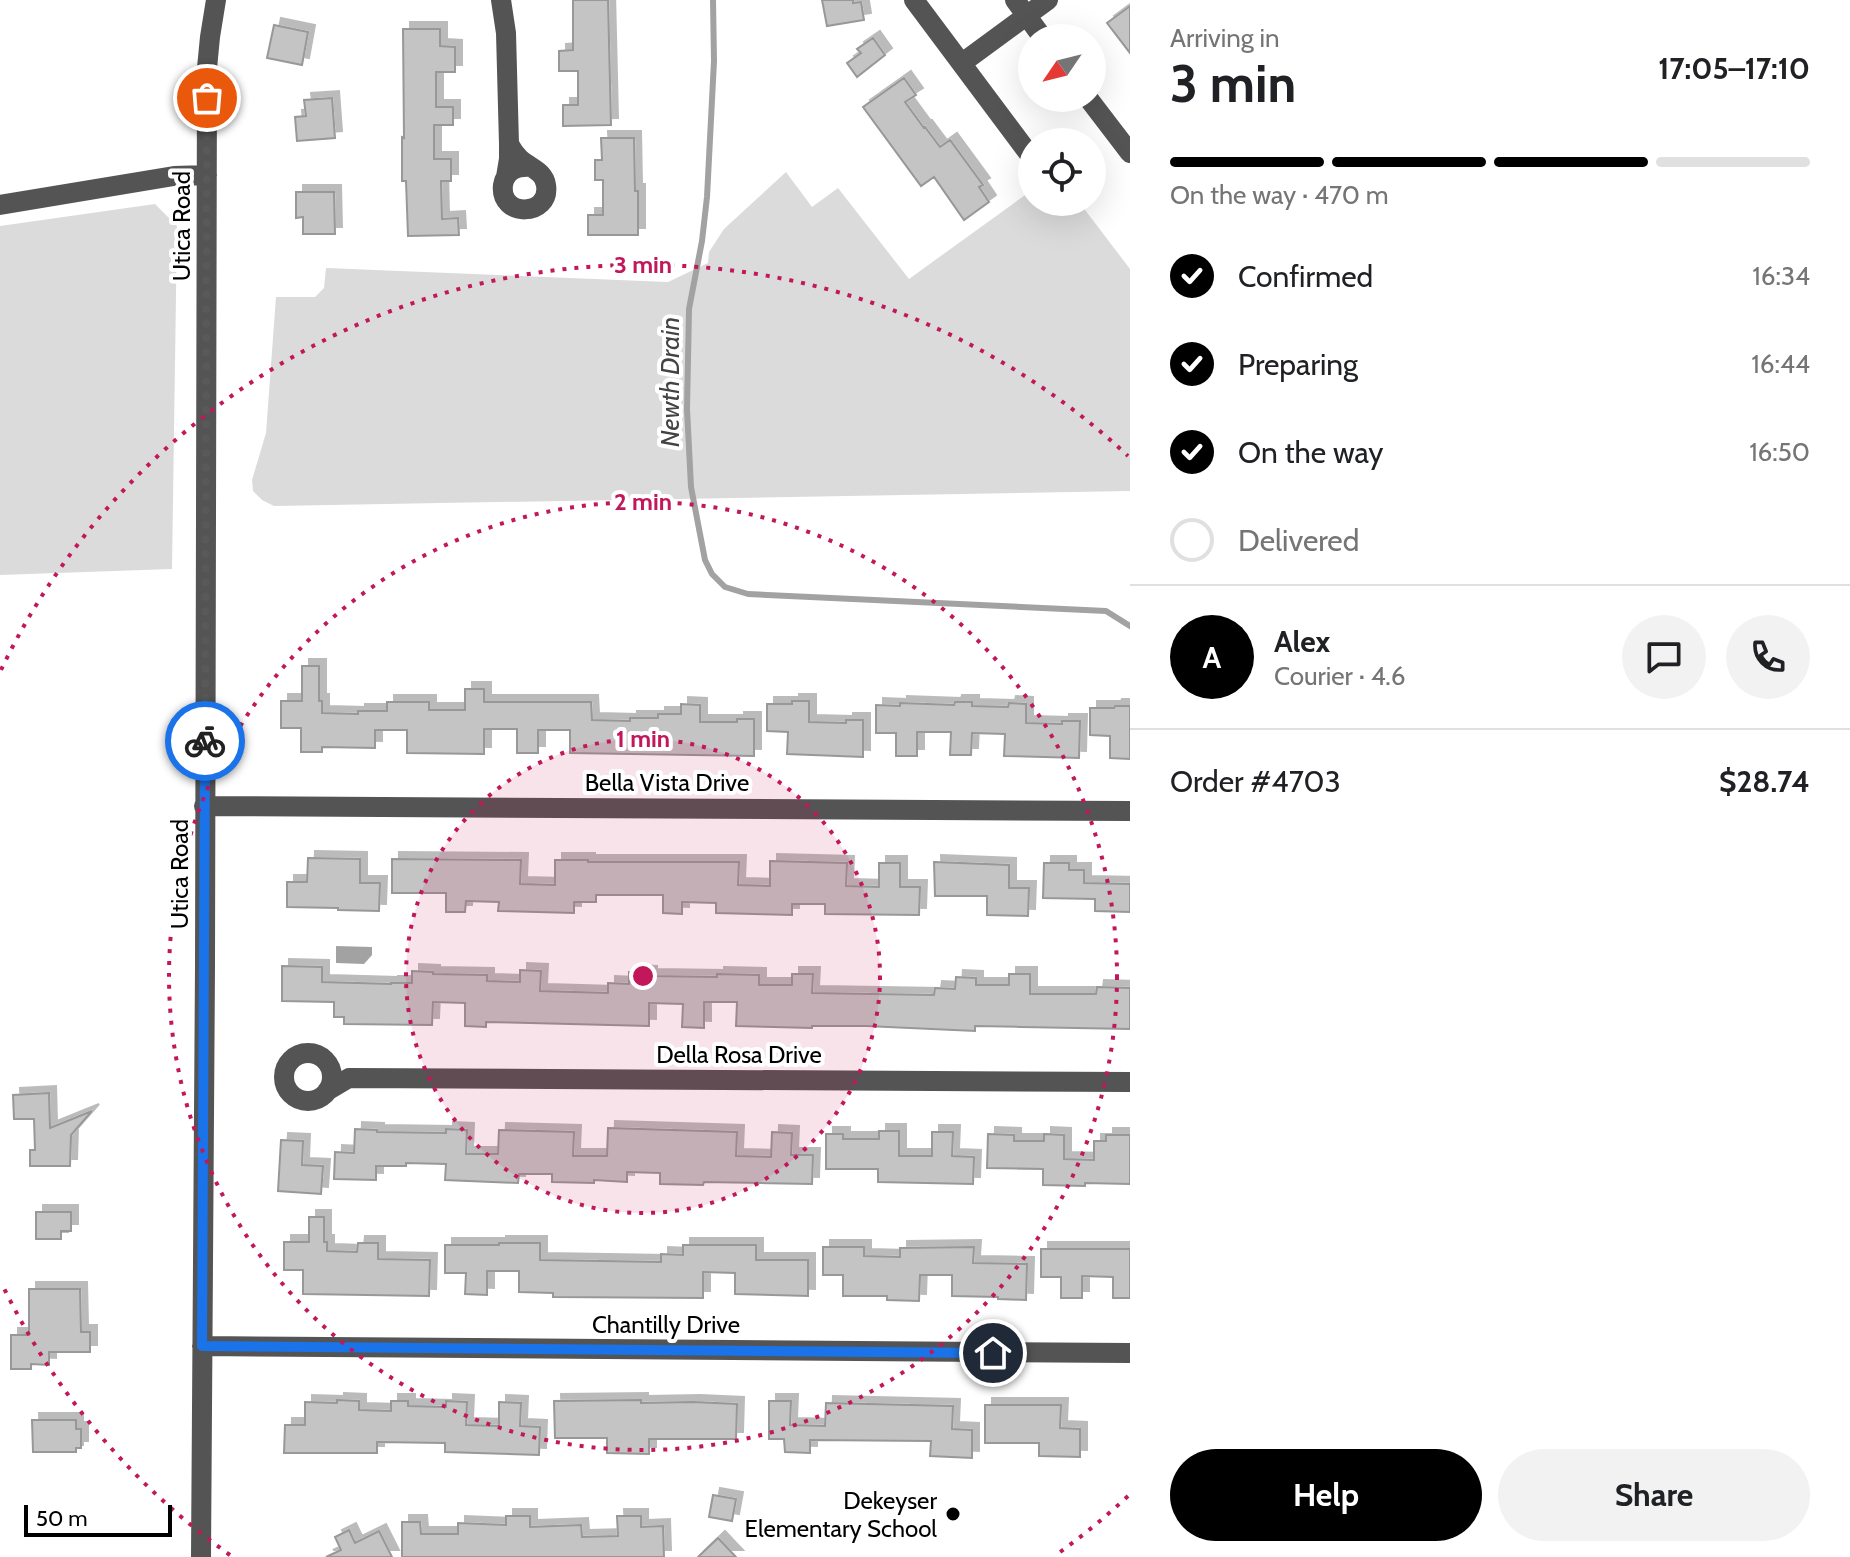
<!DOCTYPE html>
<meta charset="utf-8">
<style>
body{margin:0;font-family:Cabin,sans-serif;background:#f2f2f2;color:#202124;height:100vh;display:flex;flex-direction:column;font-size:30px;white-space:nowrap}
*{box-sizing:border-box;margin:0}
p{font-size:26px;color:#757577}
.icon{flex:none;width:44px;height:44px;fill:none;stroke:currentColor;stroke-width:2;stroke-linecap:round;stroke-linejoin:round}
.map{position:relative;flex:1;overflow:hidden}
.details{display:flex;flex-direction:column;background:#fff;width:720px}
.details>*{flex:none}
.needle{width:52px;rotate:235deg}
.controls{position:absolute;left:1018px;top:24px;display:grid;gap:16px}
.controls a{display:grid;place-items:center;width:88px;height:88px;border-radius:50%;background:#fff;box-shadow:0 8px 32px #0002;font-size:40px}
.scale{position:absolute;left:24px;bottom:20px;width:148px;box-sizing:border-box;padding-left:8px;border:4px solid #000;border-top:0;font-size:22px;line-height:28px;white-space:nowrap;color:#000;-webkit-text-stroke:6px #fff;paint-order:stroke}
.pin{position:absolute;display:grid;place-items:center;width:68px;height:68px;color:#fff;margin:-34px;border:4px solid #fff;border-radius:50%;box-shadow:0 2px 8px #0007}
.courier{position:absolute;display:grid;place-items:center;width:80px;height:80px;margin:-40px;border:6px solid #1a73e8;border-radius:50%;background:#fff;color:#222;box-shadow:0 2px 10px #0007}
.head em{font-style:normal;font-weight:700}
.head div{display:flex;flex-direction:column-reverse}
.head{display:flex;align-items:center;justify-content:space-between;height:136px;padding:0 40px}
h1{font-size:52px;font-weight:700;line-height:60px}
.bar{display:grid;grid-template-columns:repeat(4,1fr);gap:12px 8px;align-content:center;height:96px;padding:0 40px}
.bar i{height:10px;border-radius:6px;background:#e0e0e0}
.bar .on{background:#000}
.bar p{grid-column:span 4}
.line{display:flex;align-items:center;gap:20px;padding:0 40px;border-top:2px solid #e0e0e0}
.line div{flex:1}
.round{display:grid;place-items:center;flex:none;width:84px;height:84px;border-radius:42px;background:#f2f2f2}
ol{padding:0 40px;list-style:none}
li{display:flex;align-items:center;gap:24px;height:88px}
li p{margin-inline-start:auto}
li .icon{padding:8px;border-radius:50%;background:#000;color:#fff;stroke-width:4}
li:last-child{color:#757577}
li i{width:44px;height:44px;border:4px solid #e0e0e0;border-radius:50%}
.primary-button{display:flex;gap:16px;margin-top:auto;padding:16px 40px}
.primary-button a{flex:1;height:92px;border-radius:48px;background:#000;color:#fff;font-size:32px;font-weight:700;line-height:92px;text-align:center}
.primary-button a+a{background:#f2f2f2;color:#202124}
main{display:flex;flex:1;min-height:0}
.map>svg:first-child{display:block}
.green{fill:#dbdbdb}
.water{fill:#a2a2a2}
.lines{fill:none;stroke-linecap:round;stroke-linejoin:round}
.stream{stroke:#a2a2a2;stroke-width:6}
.building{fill:#c4c4c4;stroke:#989898;stroke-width:2;filter:url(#shadow)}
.minor{stroke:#545454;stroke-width:20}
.done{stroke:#595959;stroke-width:8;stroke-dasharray:0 14.4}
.route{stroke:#1a73e8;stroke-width:10}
.ring{fill:none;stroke:#c2185b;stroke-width:4;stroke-dasharray:4 8}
.poi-dot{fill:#000;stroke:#fff;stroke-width:3}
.labels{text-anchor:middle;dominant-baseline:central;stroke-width:8;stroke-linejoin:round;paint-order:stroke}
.street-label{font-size:24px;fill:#000;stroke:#fff}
.poi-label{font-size:24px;fill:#000;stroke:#fff;text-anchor:end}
.water-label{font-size:26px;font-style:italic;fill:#434343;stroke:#fff}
.centre{fill:#c2185b;stroke:#fff;stroke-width:4}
.ring-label{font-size:24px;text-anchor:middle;font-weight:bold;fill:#c2185b;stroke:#fff;stroke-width:8;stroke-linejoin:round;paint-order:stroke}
</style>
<main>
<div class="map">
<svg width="1130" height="1557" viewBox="0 0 1130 1557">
<defs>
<filter id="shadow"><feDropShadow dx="7" dy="-7" stdDeviation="0" flood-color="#0004"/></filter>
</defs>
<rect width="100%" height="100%" fill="#fff"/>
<path class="green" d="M786,172L812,207L838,188L909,279L1032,190V202H1079L1130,269V491L274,506L262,500L253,491L252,480L266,433L276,297H315L324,288L326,268L668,282L708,263L709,252L724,229Z
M155,204L177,226L172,569L0,575V226Z"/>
<path class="water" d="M336,946L372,947V955L364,964L336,963Z"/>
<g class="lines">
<path class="stream" d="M713,0L714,61L707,197L702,241L689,309L687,409L691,487L705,560L712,574L725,587L748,594L1106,611L1130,626"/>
</g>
<path class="building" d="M573,0H608L611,125L563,126V105H578V71H559V51L573,50Z
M822,0H853V3L861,2L864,20L827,26Z
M1130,6V53L1107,23Z
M274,25L308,32L302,65L267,58Z
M403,29H440V46L455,47V72H436V107H453V125H434V159H451V181H441L442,219L458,218L459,235L408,236L406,181H402V137L404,138Z
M873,38L885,55L857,77L847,63L861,53L857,49Z
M904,78L916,95L905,102L924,128L925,127L940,147L950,140L983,185L979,187L989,202L964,220L934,177L921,186L863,107Z
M332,98L335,138L297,141L295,117L306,116L304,100Z
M601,138H634L635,191H638V235H588V215H603V180H595V160H602Z
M296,192H334L335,234H303V217L296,218Z
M302,666H319V701H322V713L358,714V711H387V702H429V710H465V689H484V702H591L592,720L630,721V718H658V714H681V704L700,705V722H737V719H754V756L570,753V730H538V753H517V729H484V754L407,753V730H375V748L322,747V752H301V728H281V701H302Z
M792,701H809V722L846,723V720H863V757L787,754L788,732L767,731V704H792Z
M955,702H972V706L1008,707L1009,703L1026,704V723L1062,724V721H1080L1079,758L1004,756L1005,734L972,733L971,755H950L951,732H917V756H896V733H876V705L900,706V703L954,705Z
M1115,706H1130V759L1110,758V736L1090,735V708H1114Z
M308,858L360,859V883H380L379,911L338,910V908L287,907V882H307Z
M392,859L521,860L520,884L555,885V860H588V862H739L738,885L770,886V861L847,863L846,886L879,887V863H900V887H920L919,915L825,914V904H792V915L716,913V903L682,902V914L663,913V895H596V902H574V913L498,911L499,902L466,901L465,912H446V893H392Z
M934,862L1009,865V888H1029L1028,916L987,915V896H935Z
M1044,863H1069V870H1084V883L1130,884V912L1095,911V899L1043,898Z
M282,966L322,967V982L391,984V983H412V971L433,972V974L487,975V981L520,982V970L541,971L540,991L608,993V983L629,984V972L650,973V976L717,977V974L759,975V985H792V974H813L812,993L934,995L935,988L955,989L956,977L976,978V985H1009V974H1030V994H1096L1097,987L1130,988V1029L975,1026V1031L866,1026H812V1028L736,1026L737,1002H704V1028L682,1027L683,1004L649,1003V1026L486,1022V1027L465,1026V1003L433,1002L432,1025L344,1024V1017H334V1002L282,1001Z
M49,1093L50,1128L92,1111L71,1135L70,1166H30V1150H35L34,1119H14L13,1095Z
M608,1128L737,1132L736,1156L771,1157L772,1132L792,1133L791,1155H813L812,1184L704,1182L703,1185L660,1184V1173L627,1172V1182L594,1180V1183L552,1182V1174H519L518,1183L445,1180L446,1164L406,1163V1166H376V1180L334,1179L335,1152L354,1153L355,1129L377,1130V1132L446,1133V1129L467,1130L466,1154H498L499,1130L574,1132L573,1156H607Z
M879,1131H899V1156H932V1132H953L952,1156L974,1157L973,1184L878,1182V1169H826V1134H843V1139H879Z
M988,1134L1014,1135V1141H1044V1134L1064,1135V1159L1094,1160V1141H1106V1135H1130V1184L1085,1183V1186L1043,1185V1169L987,1168Z
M281,1140L303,1141L302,1165L323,1166L321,1194L278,1191Z
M36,1212H71V1231H61V1239H36Z
M309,1217H324V1242H327V1251L357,1252L358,1243H378V1259L430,1260L429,1296L303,1294V1270H284V1242H309Z
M499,1243H540V1260L661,1262V1254L683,1255V1245H756V1260H808V1296L735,1294V1273L703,1272V1298L553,1297V1293L519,1292V1271H487V1295L465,1294L466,1273H445V1245H499Z
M823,1247H864V1256L900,1257V1248L974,1247L973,1263L1027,1264L1026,1300L998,1299V1297L952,1296V1275H920L919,1301L887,1300V1296H843V1275H823Z
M1041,1249H1130V1298H1113V1277L1082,1276V1298H1061V1277H1041Z
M29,1289H80L81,1332H90V1352H49V1365L31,1364V1369H11V1335H29Z
M337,1400L359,1401V1410L391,1411V1401H408V1406L446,1407V1401L467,1402L466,1425L499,1426V1402L521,1403L520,1426L540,1427L539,1455L445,1452V1443L377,1442V1453H284L285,1425H305V1402L337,1403Z
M641,1400V1403L693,1402L737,1404L736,1439H649V1454L607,1453V1438H555L554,1401Z
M769,1401H791L790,1425L825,1426L826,1403L953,1406L952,1429L972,1430V1458L930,1456L931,1441L810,1440V1453L785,1452L784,1439H769Z
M985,1405H1061L1060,1428L1080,1429V1457L1039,1456V1443H985Z
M32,1420H76V1429H81V1448H76V1452H33Z
M713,1495L736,1499L732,1521L709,1517Z
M506,1516H530V1527L581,1525L582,1537L618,1536L617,1516H641V1527L663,1526L664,1557H402V1522H420L421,1534H458V1523L506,1525Z
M349,1530L355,1543L379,1531L392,1557H326L341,1550L335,1537Z
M718,1538L736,1557H698Z"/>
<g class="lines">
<path class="minor" d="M501,0L506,33L509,144V159L506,177
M914,0L1032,158
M1015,0L1043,38
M962,63L1048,0
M1088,98L1130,153
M509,144C512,150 516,155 520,159C530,168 544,171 546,185C551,217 499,218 503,185C505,171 518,166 531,167
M0,205L174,176L207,175
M204,806L1130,811
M284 1077a24 24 0 1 1 48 0a24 24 0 1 1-48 0Z
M327,1091L349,1078L1130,1082
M202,1346L1130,1353
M201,1557L205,967L207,68L210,37L216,0"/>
</g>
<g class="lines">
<path class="done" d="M205,741L207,98"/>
<path class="route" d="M205,741L202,1346L993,1353"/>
</g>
<circle cx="643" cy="976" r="237" fill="#c2185b" fill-opacity=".12"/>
<g class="ring">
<circle cx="643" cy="976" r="237"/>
<circle cx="643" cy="976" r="474"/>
<path d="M1128 1496A711 711 0 0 1 1056 1555M230 1555A711 711 0 0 1 1 1282M1 670A711 711 0 0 1 1128 456"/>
</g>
<circle class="poi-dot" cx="953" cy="1514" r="8"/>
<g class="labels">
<g class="street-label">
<text transform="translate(181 226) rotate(-90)">Utica Road</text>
<text x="667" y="782">Bella Vista Drive</text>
<text transform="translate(179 874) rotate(-90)">Utica Road</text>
<text x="739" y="1054">Della Rosa Drive</text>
<text x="666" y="1324">Chantilly Drive</text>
</g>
<g class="poi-label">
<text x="937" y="1500">Dekeyser<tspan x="937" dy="28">Elementary School</tspan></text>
</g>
<g class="water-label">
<text transform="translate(670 382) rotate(-90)">Newth Drain</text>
</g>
</g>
<circle cx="643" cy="976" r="12" class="centre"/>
<g class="ring-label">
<text x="643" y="273">3 min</text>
<text x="643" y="510">2 min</text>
<text x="643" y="747">1 min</text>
</g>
</svg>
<div class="controls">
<a><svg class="needle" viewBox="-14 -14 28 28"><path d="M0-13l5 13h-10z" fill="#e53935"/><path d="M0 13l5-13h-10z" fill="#757577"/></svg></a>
<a><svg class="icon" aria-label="locate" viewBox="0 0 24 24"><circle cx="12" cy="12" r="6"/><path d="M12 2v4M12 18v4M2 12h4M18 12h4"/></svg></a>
</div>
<div class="scale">50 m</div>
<div class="pin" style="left:207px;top:98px;background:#ea580c"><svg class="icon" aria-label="bag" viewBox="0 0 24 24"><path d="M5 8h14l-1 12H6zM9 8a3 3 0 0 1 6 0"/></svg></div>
<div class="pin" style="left:993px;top:1353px;background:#1f2937"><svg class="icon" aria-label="home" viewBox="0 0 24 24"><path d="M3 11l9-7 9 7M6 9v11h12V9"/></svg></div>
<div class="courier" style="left:205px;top:741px"><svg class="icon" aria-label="bike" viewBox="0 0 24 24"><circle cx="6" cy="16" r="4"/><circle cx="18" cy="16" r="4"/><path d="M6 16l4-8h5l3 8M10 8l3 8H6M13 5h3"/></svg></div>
</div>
<section class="details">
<div class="head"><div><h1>3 min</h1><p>Arriving in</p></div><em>17:05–17:10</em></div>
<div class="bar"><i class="on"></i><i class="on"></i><i class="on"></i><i></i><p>On the way · 470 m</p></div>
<ol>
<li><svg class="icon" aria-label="check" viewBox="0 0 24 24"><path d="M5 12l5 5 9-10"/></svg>Confirmed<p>16:34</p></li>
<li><svg class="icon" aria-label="check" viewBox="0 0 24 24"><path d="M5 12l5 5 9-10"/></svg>Preparing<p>16:44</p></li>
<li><svg class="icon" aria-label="check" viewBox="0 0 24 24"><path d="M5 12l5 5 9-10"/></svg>On the way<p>16:50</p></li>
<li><i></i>Delivered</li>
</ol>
<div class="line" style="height:144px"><b class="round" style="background:#000;color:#fff">A</b><div><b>Alex</b><p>Courier · 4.6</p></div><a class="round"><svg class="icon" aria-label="chat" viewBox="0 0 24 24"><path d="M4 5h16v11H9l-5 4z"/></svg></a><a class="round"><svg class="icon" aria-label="phone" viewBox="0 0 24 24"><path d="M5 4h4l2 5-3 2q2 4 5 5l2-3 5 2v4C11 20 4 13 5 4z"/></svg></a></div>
<div class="line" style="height:104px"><div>Order #4703</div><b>$28.74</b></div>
<div class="primary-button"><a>Help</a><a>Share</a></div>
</section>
</main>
